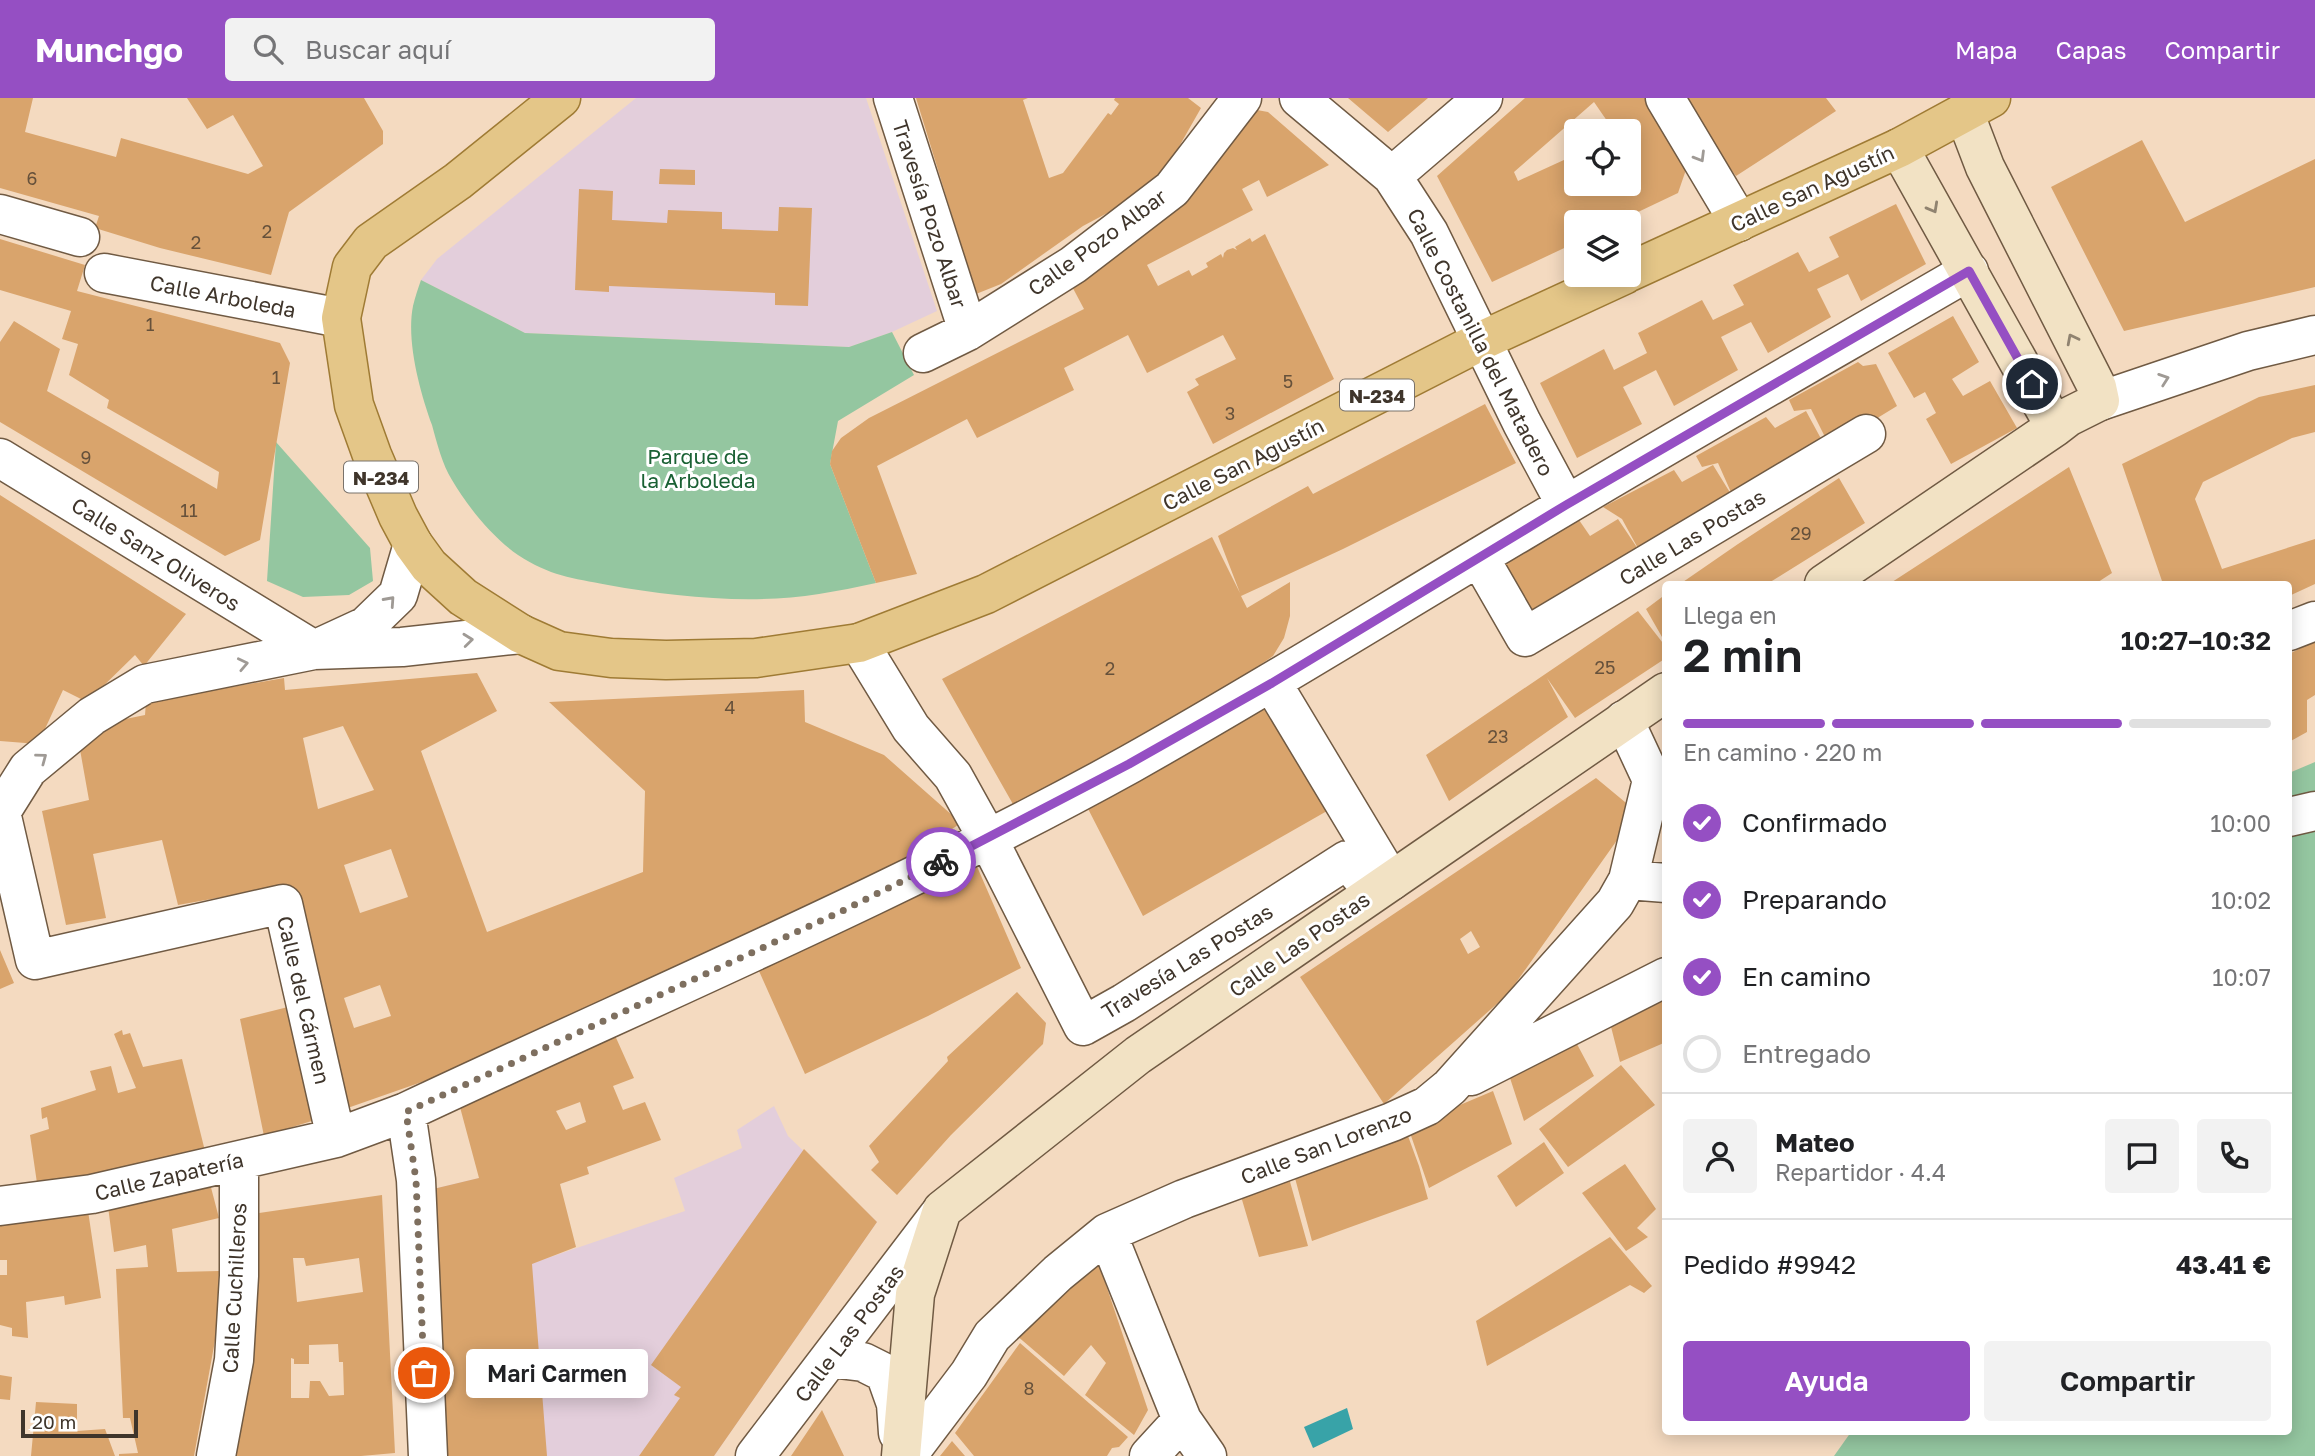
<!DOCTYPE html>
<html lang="es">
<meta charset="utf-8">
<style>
body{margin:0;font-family:"Golos Text",sans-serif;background:#f2f2f2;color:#202124;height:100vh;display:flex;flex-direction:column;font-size:26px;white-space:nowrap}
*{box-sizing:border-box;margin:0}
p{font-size:23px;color:#757577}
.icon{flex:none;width:38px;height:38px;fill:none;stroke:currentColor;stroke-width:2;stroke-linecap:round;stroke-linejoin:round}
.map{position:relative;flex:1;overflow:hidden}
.drawer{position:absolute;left:1662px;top:483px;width:630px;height:854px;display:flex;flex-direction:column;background:#fff;border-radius:7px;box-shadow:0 4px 18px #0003}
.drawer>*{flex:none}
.fabs{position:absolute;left:1564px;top:21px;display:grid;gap:14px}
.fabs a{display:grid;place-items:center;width:77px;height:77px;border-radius:7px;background:#fff;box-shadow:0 4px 18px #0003;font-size:35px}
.scale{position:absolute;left:21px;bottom:18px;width:117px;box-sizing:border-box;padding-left:7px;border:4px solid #3f352b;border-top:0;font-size:19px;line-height:24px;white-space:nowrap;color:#3f352b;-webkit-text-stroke:5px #fff;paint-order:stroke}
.pin{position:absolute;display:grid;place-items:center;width:60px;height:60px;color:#fff;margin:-30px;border:4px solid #fff;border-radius:50%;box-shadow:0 2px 7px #0007}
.courier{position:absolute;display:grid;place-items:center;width:70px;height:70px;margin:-35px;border:5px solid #954fc3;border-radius:50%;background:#fff;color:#222;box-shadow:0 2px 9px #0007}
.bubble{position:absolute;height:49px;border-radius:7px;background:#fff;box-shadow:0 4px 18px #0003;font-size:23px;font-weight:600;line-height:49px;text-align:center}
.head em{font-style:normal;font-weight:600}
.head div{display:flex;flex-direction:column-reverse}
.head{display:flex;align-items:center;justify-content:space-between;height:119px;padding:0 21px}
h1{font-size:46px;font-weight:600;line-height:52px}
.bar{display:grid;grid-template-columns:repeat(4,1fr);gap:10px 7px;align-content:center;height:84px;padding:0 21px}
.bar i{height:9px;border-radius:5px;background:#e0e0e0}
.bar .on{background:#954fc3}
.bar p{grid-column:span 4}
.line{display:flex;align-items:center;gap:18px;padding:0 21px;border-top:2px solid #e0e0e0}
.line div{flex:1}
.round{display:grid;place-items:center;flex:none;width:74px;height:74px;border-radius:7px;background:#f2f2f2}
ol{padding:0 21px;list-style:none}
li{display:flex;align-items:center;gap:21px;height:77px}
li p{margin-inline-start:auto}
li .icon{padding:7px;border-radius:50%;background:#954fc3;color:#fff;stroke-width:4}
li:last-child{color:#757577}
li i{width:38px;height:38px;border:4px solid #e0e0e0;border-radius:50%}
.cta{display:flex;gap:14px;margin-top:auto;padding:14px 21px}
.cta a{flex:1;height:80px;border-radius:7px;background:#954fc3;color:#fff;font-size:28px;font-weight:600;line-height:80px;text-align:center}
.cta a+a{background:#f2f2f2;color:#202124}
header{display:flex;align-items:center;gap:42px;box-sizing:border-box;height:98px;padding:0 35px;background:#954fc3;color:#fff}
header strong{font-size:33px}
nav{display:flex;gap:38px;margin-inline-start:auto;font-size:24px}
.search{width:490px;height:63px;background:#f2f2f2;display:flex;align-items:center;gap:18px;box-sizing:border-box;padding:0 24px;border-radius:7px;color:#757577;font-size:26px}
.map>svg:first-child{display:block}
.education{fill:#e3cedb}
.green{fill:#94c6a0}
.water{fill:#38a3a8}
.building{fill:#d9a46c;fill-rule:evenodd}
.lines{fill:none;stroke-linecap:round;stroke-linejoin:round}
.street-casing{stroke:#705a43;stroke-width:41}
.secondary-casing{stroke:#705a43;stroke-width:41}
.primary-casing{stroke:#9f7b34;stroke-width:41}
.street{stroke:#fff;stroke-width:38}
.secondary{stroke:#f2e2c4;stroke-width:38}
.primary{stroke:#e4c688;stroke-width:38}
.oneway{stroke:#9f9a95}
.oneway2{stroke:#908370}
.done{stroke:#7e6f5f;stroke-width:7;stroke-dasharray:0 12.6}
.route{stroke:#954fc3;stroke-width:9}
.labels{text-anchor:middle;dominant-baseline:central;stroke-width:6;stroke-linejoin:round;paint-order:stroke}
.number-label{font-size:18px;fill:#66513b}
.shield{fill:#fff;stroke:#79726b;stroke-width:2}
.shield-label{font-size:19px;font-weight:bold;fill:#3f352b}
.street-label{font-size:21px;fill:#3f352b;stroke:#fff}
.park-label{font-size:21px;fill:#1a6134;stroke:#fff}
</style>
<header>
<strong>Munchgo</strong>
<div class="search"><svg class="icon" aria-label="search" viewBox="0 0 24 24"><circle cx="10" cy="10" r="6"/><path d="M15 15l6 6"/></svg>Buscar aquí</div>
<nav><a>Mapa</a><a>Capas</a><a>Compartir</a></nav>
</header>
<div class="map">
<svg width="2315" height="1358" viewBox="0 0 2315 1358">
<rect width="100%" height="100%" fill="#f4dac0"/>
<path class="education" d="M636,0H866L937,213L892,234L849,249L525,235L421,182L437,161Z
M774,1008L788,1038L877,1124L714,1358H441L429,1092L479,1080L490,1128L498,1177L685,1113L674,1080L742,1050L737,1032Z"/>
<path class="green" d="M421,182L525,235L849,249L892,234L914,277L838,323L830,366L876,485C857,489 838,493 819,496C752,507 674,499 608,487C572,480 550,478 518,457C492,439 468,409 452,382C442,366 437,345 432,327C420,294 406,243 413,208C415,199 418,191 421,182Z
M276,344L370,450L373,483L349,497L303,499L267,483Z
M2315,664V1358H1834L1851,1334H2289V675Z"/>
<path class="water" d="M1347,1310L1353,1331L1313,1350L1304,1329Z"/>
<path class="building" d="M0,0H33L25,34L116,59L121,40L248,76L263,68L233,17L207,31L187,0H364L383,33V46L289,114L271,177L160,150L95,130L99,118L0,90Z
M916,0H1028L1023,2L1049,80L1063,75L1108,15L1111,17L1119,6L1114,2L1115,0H1188L1201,10L1172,61L1148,89L1128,104L1083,128L1001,186L976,196Z
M1348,0H1428L1388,34Z
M1525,0H1649L1689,63L1678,95L1617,124H1577V144L1492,184L1437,78ZM1594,4L1614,33H1629V86H1577V56L1518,83L1514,74Z
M1677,0H1826L1836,13L1736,78Z
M1257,12L1268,14L1329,67L1267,99L1259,82L1242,91L1253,112L1147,167L1158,188L1189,172L1192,178L1208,169L1206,165L1221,156L1223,160L1224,155L1227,152L1233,150L1237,152L1235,149L1250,140L1252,144L1265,136L1334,281L1213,346L1187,294L1199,287L1195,281L1236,261L1223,237L1147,275L1128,237L1064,270L1074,292L977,340L967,321L877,368L917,476L876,485L830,366L832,353L841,340L869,320L1084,211L1067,179Z
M2142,42L2185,124L2315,61V189L2124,233L2051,89Z
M660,71L695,72V87L659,86Z
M579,91L613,93L612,122L667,125L668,112L722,114V131L778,133L779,109L812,110L808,208L775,207V195L609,188V194L575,192Z
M1896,106L1926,166L1861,203L1848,176L1817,191L1831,219L1768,255L1751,224L1721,239L1738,272L1674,308L1656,272L1623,289L1642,326L1577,360L1540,285L1604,251L1614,272L1647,255L1638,235L1702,202L1713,222L1744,207L1733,187L1798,154L1809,174L1839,159L1829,139Z
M0,141L85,167L77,193L280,245L290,265L260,442L225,458L0,324V244L14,223L60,251L47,293L217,391L219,374L107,310L109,302L69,277L78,246L62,241L71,213L0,192Z
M1953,218L1979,264L1952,281L1963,298L1990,283L2017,330L1951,366L1926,321L1936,315L1925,294L1914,300L1888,255Z
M1858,264L1863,268L1876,266L1897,308L1830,349L1811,311L1794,313L1789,302Z
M2315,287V334L2292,340L2203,384L2195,401L2222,471L2315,441V486L2289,498V486H2163L2122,366L2259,299Z
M1485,306L1516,365L1343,451L1241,498L1247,510L1290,484V518L1284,540L1273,558L1159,635L1018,715L942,581L1212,439L1240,495L1218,438L1308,388L1313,396Z
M1806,313L1825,348L1734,401L1718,365L1702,369L1696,358L1766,319L1775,330Z
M1713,367L1734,401L1524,524L1502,464L1579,422L1590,438L1618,421L1640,454L1622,421L1603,409L1674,372L1682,384Z
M2069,369L2112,475L2095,486H1889Z
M1839,380L1865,425L1767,486H1680L1738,446Z
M0,397L186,516L144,568L135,557L87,604L63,592L38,646L0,643Z
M1666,496V546L1646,511Z
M1638,513L1666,549V560L1575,620L1547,580L1568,619L1449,703L1426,657Z
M2315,543V597L2307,602V634L2289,644V556Z
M477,575L497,613L421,653L487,834L643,774L645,693L549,604L804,592L805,624L884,657L961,725L867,788L496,958L339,1013L289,787L178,807L162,742L93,756L106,820L66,827L42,713L89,702L79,646L106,625L145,617L146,604L284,580L285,592ZM343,628L374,692L318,711L303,640ZM391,751L408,799L360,815L344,767ZM380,887L391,918L354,930L344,900Z
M1267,594L1334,709L1143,818L1084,703Z
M1596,680L1637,714L1508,896L1384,1006L1300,879ZM1471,833L1480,849L1468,856L1460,841Z
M972,757L1021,870L928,918L805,976L755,864Z
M0,852L14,885L0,891Z
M1666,893V944L1620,964L1608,917Z
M1017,894L1046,925L1043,946L951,1037L897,1097L871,1072L879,1064L869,1048L948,963L947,959Z
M296,907L318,1021L264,1038L240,921Z
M122,932L123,937L130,935L143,969L182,961L205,1053L38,1092L30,1037L49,1031L47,1019L42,1021L41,1010L96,992L90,973L111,968L118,995L136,990L114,936Z
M613,933L634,980L613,988L623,1012L645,1004L661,1042L587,1069L589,1076L560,1086L576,1149L532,1166L547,1358H441L429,1092L479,1080L457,998L537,975L535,970ZM580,1004L586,1024L566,1032L556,1013Z
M1570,933L1594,978L1524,1023L1510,980Z
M1621,967L1655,1007L1568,1069L1539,1031Z
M1493,993L1512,1046L1429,1090L1408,1029Z
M1404,1027L1419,1068L1428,1101L1312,1143L1292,1069Z
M1544,1044L1564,1075L1516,1109L1497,1078Z
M804,1051L877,1124L714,1358H639L680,1300L674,1297L681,1289L651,1267Z
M1625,1066L1656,1111L1637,1130L1648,1139L1626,1153L1582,1095Z
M1287,1073L1308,1148L1259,1159L1237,1085Z
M208,1078L219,1120L172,1131L177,1174L219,1173L218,1226L194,1358H119V1356L138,1355L130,1320H123L116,1171L148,1169L146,1147L114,1154L107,1101Z
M382,1097L395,1355L361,1358H228L253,1116ZM293,1160H304L306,1168L359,1160L363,1194L297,1204ZM338,1246L339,1264H343L344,1297L329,1298L320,1283H310L309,1300H291V1260L294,1261V1266H309V1247Z
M87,1106L101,1200L65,1207L64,1198L26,1204L28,1240L12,1238V1230L0,1227V1177H7V1162H0V1120Z
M1610,1139L1652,1188L1644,1195L1630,1187L1487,1268L1476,1223Z
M1084,1168L1100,1169L1148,1312L1134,1337L1085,1297L1106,1265L1091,1247L1064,1278L1016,1237Z
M1020,1245L1128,1339L1119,1349L1112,1350L1107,1358H974L955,1335Z
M0,1277L12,1279L10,1302L0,1301Z
M36,1304L77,1306V1333L105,1331L115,1358H31Z
M822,1312L844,1358H791Z
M952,1343L965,1358H940Z"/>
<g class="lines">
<g class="street-casing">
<path id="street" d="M893,0L968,233
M1299,0L1392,78L1429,135L1522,325L1566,407
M1665,0L1739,124
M1392,78L1483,0
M0,116L80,139
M104,175L341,220
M923,255L968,233L1073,167L1172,91L1242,0
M2100,303L2248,253L2315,237
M0,360L314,552L366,528L398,497L413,446
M1479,459L1525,539L1866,336
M2289,533L2315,523
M859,545L911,630L953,678L988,741L1083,928L1124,905L1347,762L1374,794
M1272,585L1391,783
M2289,719L2315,713
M1628,782L1666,785
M1471,978L1666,879
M406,1014L416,1082L428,1358
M336,1040L283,806L35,862L1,714L28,671L92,618L145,586L314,552L402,549L521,536
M0,1108L92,1096L336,1040L406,1014C648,900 895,796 1130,666C1262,592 1391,511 1521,434C1669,345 1819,260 1969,173
M1107,1135L1182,1322L1207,1358
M830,1260L863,1264L885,1275L896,1306L898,1335
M216,1358L234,1262L239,1178V1063
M755,1358L938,1118
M907,1358L969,1276L992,1238L1058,1175L1107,1135L1184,1101L1392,1024L1427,1008L1450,989L1615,805L1628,782L1652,682L1624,622
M1149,1358L1182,1322"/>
</g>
<g class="secondary-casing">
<path id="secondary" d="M1899,50L2055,329
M1824,486L2055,329L2068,319L2100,303L2097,289L1985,69L1964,14
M901,1358L915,1196L942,1112L1138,957L1666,594"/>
</g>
<g class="primary-casing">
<path id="primary" d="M561,0L458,83L371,144L352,169L341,220L354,307L372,357L398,418L413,446L429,468L463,499L521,536L559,553L611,560L666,562L756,560L859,545L986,496L1483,242L1624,177
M1629,174L1899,50L1991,0"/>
</g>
<use href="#street" class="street"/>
<use href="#secondary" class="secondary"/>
<use href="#primary" class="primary"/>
</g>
<defs><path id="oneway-chevron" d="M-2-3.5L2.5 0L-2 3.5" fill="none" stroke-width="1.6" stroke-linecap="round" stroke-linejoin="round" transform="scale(1.75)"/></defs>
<g class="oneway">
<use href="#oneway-chevron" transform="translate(1700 59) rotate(59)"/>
<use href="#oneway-chevron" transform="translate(2164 281) rotate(-19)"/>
<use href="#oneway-chevron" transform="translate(390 503) rotate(-48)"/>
<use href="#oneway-chevron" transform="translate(468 542) rotate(-6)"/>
<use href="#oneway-chevron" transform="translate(243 566) rotate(-12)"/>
<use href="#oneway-chevron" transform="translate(42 660) rotate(-37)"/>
</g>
<g class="oneway2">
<use href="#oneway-chevron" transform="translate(1933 110) rotate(61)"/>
<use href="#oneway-chevron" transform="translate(2072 241) rotate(-117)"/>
</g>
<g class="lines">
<path class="done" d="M424,1275L416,1082L406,1014L840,814L941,764"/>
<path class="route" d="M941,764L1129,666L1272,585L1566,407L1969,173L2032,286"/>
</g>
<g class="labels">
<g class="number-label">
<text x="32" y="80">6</text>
<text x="267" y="133">2</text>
<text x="196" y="144">2</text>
<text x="150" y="226">1</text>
<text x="276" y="279">1</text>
<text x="1288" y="283">5</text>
<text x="1230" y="315">3</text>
<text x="86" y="359">9</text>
<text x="189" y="412">11</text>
<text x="1801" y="435">29</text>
<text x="1605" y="569">25</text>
<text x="1110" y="570">2</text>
<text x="730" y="609">4</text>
<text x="1498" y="638">23</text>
<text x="1029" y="1290">8</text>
</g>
<g class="shield">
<rect x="1340" y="281.5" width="74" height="31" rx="5"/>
<rect x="344" y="363.5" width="74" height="31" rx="5"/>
</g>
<g class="shield-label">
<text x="1377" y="297">N-234</text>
<text x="381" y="379">N-234</text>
</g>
<g class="street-label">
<text transform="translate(1812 90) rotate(-25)">Calle San Agustín</text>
<text transform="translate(930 116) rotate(72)">Travesía Pozo Albar</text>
<text transform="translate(1097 144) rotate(-36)">Calle Pozo Albar</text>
<text transform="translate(223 198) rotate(11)">Calle Arboleda</text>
<text transform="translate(1481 244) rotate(63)">Calle Costanilla del Matadero</text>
<text transform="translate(1243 366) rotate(-27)">Calle San Agustín</text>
<text transform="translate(1692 439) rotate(-31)">Calle Las Postas</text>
<text transform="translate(156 456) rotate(32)">Calle Sanz Oliveros</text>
<text transform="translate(1299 846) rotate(-35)">Calle Las Postas</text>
<text transform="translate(1187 863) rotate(-32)">Travesía Las Postas</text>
<text transform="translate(304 902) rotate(77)">Calle del Cármen</text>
<text transform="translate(1326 1047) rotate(-21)">Calle San Lorenzo</text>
<text transform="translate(169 1078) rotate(-13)">Calle Zapatería</text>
<text transform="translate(234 1190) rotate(-87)">Calle Cuchilleros</text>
<text transform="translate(849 1235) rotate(-53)">Calle Las Postas</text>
</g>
<g class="park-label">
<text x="698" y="358">Parque de<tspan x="698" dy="24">la Arboleda</tspan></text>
</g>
</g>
</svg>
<div class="fabs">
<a><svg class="icon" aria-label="locate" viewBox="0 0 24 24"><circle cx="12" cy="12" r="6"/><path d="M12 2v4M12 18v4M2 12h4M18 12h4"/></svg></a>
<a><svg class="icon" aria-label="layers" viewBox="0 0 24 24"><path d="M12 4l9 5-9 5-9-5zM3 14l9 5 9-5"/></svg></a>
</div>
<div class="scale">20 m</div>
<div class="pin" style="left:424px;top:1275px;background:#ea580c"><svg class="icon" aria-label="bag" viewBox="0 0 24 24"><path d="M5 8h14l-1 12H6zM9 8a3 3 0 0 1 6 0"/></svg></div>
<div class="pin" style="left:2032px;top:286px;background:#1f2937"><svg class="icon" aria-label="home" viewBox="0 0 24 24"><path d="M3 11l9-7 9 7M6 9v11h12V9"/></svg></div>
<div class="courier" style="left:941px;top:764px"><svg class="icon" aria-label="bike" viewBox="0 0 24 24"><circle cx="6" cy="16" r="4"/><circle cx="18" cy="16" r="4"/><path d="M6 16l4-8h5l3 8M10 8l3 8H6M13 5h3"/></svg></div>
<div class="bubble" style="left:466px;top:1251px;width:182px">Mari Carmen</div>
<section class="drawer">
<div class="head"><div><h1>2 min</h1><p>Llega en</p></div><em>10:27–10:32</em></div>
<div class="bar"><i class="on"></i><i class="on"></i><i class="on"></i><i></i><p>En camino · 220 m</p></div>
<ol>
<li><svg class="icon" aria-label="check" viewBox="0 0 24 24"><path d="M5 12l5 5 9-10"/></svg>Confirmado<p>10:00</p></li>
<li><svg class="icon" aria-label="check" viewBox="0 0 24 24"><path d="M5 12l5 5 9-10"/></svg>Preparando<p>10:02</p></li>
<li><svg class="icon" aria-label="check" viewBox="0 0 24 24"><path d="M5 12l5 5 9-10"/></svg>En camino<p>10:07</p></li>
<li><i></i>Entregado</li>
</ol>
<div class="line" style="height:126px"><a class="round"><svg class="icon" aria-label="person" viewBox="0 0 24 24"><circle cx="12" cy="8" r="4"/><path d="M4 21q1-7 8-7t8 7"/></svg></a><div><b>Mateo</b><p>Repartidor · 4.4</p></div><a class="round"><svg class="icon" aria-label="chat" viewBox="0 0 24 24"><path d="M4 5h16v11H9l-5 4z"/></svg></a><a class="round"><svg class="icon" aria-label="phone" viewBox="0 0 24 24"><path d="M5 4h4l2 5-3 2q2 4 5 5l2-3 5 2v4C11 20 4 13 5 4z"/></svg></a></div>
<div class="line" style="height:91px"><div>Pedido #9942</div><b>43.41 €</b></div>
<div class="cta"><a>Ayuda</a><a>Compartir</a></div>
</section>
</div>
